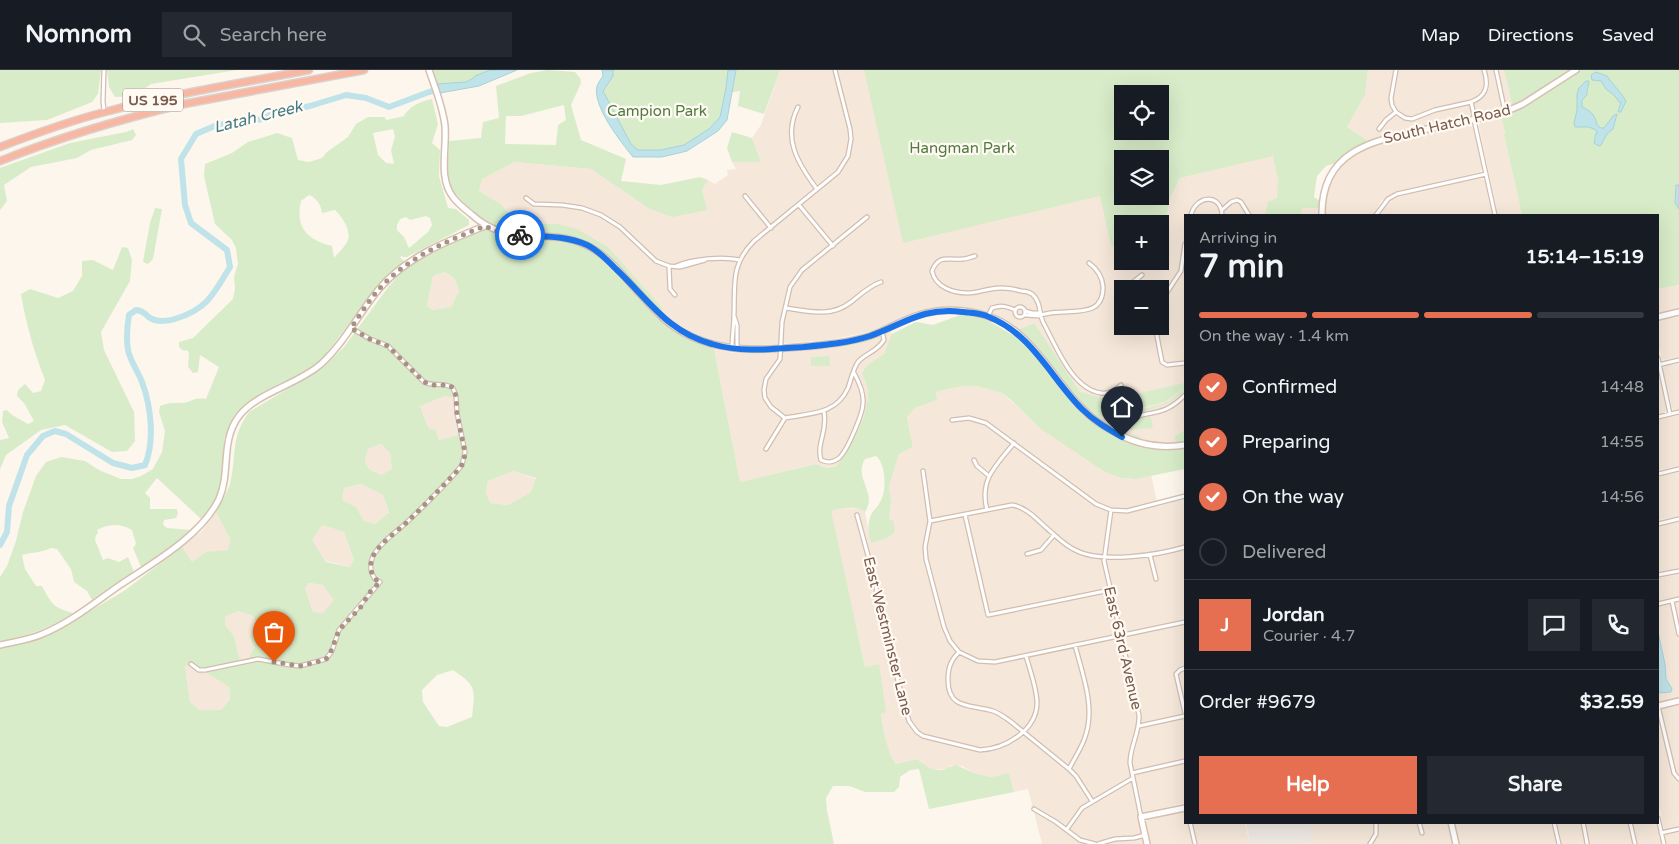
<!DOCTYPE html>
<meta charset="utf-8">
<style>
body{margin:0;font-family:"Varela Round",sans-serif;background:#242831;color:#f1f3f6;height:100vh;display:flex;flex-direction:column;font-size:19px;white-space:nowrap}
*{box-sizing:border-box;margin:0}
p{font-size:16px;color:#9ea1a6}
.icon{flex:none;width:28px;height:28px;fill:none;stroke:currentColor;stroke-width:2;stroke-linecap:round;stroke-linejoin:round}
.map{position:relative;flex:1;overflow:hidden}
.side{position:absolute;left:1184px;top:144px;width:475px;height:610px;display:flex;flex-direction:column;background:#171b24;border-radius:0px;box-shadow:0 5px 20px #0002}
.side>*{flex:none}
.buttons{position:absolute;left:1114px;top:15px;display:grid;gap:10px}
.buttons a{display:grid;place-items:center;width:55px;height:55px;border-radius:0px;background:#171b24;box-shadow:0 5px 20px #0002;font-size:25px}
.pin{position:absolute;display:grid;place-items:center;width:42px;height:42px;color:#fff;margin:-51px -21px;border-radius:50% 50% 50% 0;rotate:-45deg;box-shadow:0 0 5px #0007}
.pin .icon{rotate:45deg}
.courier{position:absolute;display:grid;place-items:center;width:50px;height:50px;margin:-25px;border:4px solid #1a73e8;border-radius:50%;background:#fff;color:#222;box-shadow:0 1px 6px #0007}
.headline em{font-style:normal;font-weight:800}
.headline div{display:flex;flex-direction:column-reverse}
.headline{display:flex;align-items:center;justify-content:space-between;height:85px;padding:0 15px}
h1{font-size:32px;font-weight:800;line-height:38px}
.bar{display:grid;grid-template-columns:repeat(4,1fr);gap:8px 5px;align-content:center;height:60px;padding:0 15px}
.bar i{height:6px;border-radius:4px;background:#363941}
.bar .selected{background:#e76f51}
.bar p{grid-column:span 4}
.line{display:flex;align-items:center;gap:12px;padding:0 15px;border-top:1px solid #363941}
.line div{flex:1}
.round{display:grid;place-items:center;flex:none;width:52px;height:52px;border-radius:0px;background:#242831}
ol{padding:0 15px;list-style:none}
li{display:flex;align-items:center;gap:15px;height:55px}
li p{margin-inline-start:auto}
li .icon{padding:5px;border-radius:50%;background:#e76f51;color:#fff;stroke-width:4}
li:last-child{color:#9ea1a6}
li i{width:28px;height:28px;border:2px solid #363941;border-radius:50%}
.cta{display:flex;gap:10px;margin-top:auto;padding:10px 15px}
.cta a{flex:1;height:58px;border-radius:0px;background:#e76f51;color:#fff;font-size:20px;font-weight:800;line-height:58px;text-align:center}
.cta a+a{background:#242831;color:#f1f3f6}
header{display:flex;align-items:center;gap:30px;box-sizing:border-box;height:70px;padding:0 25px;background:#171b24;border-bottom:1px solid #363941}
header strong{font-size:24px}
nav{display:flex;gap:28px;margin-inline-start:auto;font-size:18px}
.search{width:350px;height:45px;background:#242831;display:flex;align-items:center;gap:12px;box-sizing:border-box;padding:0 18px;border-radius:0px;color:#9ea1a6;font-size:19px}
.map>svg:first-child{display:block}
.residential{fill:#f5e8da;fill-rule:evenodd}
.industrial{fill:#efe9e4}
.green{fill:#d8ecc9;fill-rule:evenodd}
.water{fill:#bfe3e8;stroke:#a5d3da}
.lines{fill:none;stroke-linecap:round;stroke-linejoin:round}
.river{stroke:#bfe3e8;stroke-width:6}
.street-casing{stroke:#d1beb0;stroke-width:5.5}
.secondary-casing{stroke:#d6c0b0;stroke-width:8}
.highway-casing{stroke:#dad1cd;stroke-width:9}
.street{stroke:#fff;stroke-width:3}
.secondary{stroke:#fff;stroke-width:5}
.highway{stroke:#f7b7a3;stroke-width:6}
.done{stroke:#a89285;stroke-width:5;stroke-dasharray:0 9}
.route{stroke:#1a73e8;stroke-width:6}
.labels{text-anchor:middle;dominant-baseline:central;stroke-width:4.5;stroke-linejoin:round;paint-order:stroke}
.shield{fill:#fffaf3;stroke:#a28b7f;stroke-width:1}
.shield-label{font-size:14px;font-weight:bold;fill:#7a5c4d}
.park-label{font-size:15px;fill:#537a41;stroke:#fffaf3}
.street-label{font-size:15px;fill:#7a5c4d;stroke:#fffaf3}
.water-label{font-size:16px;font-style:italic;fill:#437c86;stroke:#fffaf3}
</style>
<header>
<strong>Nomnom</strong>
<div class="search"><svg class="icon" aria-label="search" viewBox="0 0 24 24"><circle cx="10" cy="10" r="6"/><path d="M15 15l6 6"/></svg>Search here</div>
<nav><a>Map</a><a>Directions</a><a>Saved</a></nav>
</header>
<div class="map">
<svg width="1679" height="774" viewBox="0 0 1679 774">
<rect width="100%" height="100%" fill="#fdf6ec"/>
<path class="residential" d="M780,0H864L1101,126L1111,176L1122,173V191H1160V154L1169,130L1180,108L1293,80L1298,99L1320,138V145H1301L1302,138L1283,145H1185V373L1160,374L1129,365L1099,350L1089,342L1034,253L1017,260L1001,249L978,240L939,238L917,242L869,262L828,270L750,276L713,270L696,265L674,253L660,242L662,239L608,177L558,154H526L515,151L501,134L479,121L482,109L515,92L591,99L648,138L706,140L702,120L708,110L715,114L728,105L727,100L736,99L732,92H761L752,68L761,55ZM1122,219H1160V256H1122Z
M1368,0H1504L1512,34L1511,36L1499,40L1368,71L1347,57L1365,25Z
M1501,46L1505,65H1504L1522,145H1498L1479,57L1480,52Z
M1468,54L1473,58L1482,98L1480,102L1397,121L1381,131L1373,145H1325L1326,127L1333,109L1344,93L1355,83L1383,71L1445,57Z
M1479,108L1483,109L1485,112L1492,145H1380L1388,133L1398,127Z
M445,202L454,208L459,221L451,237L433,240L427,236L433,206Z
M1679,215V238L1658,243V219Z
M1679,245V287L1662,290L1658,274V249Z
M890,260L892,264L891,269L884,284L867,295L869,319L867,338L849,377L837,396L826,398L816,394L740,412L714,279L734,283H758L799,280L849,274Z
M1679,293V339L1674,340L1672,338L1663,298L1665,296Z
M1658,300L1666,339L1665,342L1658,344Z
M977,316L1002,323L1025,343L1122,408L1135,409L1151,405L1158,436L1185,429V733L1138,744L1144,774H1042L1028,719L1014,722L1009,704L993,707L974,703L962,696L952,695L948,699L932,700L925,696L917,689L896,694L887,678L881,644L879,594L865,597L830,441L840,438L862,439L865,442L871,473L892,450H889L891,433L889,416L899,384L913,377L907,347L915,338L937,330L936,322L957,317Z
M445,326L454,328L458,365L439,370L429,359L420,336Z
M1679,345V396L1658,400V350Z
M381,374L390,383L392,399L381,405L369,399L365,392L368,379Z
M513,401L536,409L531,422L508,435L490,433L486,422L488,411Z
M1679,402V446L1658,450V407Z
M361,414L383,425L389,444L375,454L364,451L356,437L342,430L344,418Z
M216,442L230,469L228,480L206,483L192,492L182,477L202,461Z
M1679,452V498L1658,503V457Z
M322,455L344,462L354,490L351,497L326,491L311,470Z
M1679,504V627L1658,632V508Z
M309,513L323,515L335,530L323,543L313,542L305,518Z
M238,541L253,546L256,553L250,570L254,577L250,589L240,591L234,566L225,555L224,547Z
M190,595L194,599L205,602L229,617L230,629L221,640H200L190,632L185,596Z
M1679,633V774H1667L1658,732V638Z
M1185,741V752L1245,753L1250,774H1150L1146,750Z
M1309,752L1447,753L1452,774H1306L1313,772Z
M1457,752L1552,753L1557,774H1460L1456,755Z
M1557,753H1657L1662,774H1562Z"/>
<path class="industrial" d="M1246,753H1309L1314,772L1306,774H1250Z"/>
<path class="green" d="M0,0H101L98,24L92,32L47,50L0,53Z
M107,0H237L151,14C139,23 130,27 115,27L109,17Z
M432,0H506L467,16L439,22Z
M547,0L575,2L580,8L581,13L571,35L581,70L626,89L621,111L661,115L700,107L708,110L702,120L707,140L672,147L648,138L591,99L515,92L482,109L479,121L501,134L515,151L526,154H558L577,159L608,177L663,239L660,242C642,223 616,187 593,174C565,159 532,168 503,160C491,156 483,149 474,142C444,118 447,106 449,71L481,68L483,52L499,48L496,16L531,3ZM564,35L566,50L558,55L556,75L505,74L506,46H521Z
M607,0H780L764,44L738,36L740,21L729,23L724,47L713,61L685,78L636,84L605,36L602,14Z
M864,0H1368L1365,25L1347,57L1368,71L1348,82L1336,93L1326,96L1317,106L1314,127L1320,131V138H1302L1301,145H1265L1268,132L1277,128L1278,109L1273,86L1180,108L1169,130L1162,178H1160V154H1122V178L1111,176L1100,126L903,173ZM1122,24H1160V61H1122ZM1122,89H1160V126H1122Z
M1504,0H1679V215L1658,219V145H1522L1504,65L1505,64L1501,46L1512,42V34Z
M432,29L438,54L432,73L440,80L439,106L448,138L456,139L469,150V155L407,187H402L403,185L400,187L404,191L372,223L320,292L303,304L252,330L234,345L224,369L223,413L217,429L205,447L200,448L157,408L145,423L150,428V439H177L178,444L176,448L164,450L163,455L167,458L191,460L172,478L141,497L133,478L136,474L132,460C120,453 109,454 97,460L98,463L96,465L95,470L103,490L108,488L119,492L128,487L134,502L92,530L87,521L74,512L71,499L57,479L51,478C42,483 32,482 22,485L25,499L36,516H42C51,533 53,538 73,543C51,558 26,566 0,572V507L7,496L16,471L23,442L36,406L46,392L61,387L85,391L99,400L121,409H132L141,406L153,399L162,382L165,361L159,342L160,336C170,332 172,333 181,333C191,333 192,327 206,329L219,297L200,285L198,302L193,303L188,297L189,283L187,280L184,281L179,277V272L193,268L233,229L235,218L234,207L238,194L236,178L232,170L215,154L204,106L205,94L232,83L248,72L277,63L292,68L298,90L309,92L322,88L327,82L348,67L356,54L368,47H384L387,50L404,46C409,36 422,31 432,29ZM393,59L395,67L391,80L394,94L386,93L378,85L373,63ZM309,125C317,128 321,135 322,143L335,140C342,147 353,162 347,172C344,178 338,183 334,188L332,176C307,170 295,157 301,131ZM426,146L430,148L432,155L428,162L409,178L404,167L397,160V155L400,149L406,147L410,150Z
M133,59L136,65L132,70L91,80L77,88L31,97L4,115L7,131L0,140V98L70,73L126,62Z
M732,62L752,68L761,92H732L727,78Z
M155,138L162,139L153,189L148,194L143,192L150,153Z
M488,159L517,168L570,171L584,176L596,183L612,197L665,253L696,271L714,279L740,412L816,394L826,398L837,396C850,376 869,346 868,322C868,316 864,309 862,303L867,295L884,284L892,264L916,252L933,255L960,245L974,246L989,251L1025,272L1044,293L1074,335L1096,355L1115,366L1153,379L1169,380L1185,377V399L1135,409L1122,408L1105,402L1041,359L1010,329L1002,323L977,316L957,317L936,322L937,330L915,338L907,347L913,377L899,384L889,416L891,433L889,450H893L895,462L887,468L871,473C868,463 867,455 871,445C873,440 878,437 880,432C887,421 886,394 876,386L865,389C853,409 878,422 865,442C857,435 840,438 831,441L865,597L879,594L886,642L881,644C884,662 886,679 896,694L917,689C926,697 937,704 948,698C951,697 953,695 956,695L974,703L992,707L1009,703L1014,722L929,739L919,699L910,700L900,707L899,717L894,722H865L849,716H833L826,728L827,740L834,774H0V577L33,570L56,561L124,521L182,477L192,492L206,482L228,480L230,469L216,442C220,433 227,423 230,414C237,386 230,368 249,342L324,297L344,277L389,216L403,201L418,190L465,166ZM445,202L454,208L459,221L451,237L433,240L427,236L433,206ZM445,326L454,328L458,365L439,370L435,359H429L420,336ZM381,374L390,383L392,399L381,405L369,399L365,392L368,379ZM513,401L536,408L531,422L508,435L490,433L486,422L488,411ZM361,414L383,425L389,443L375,454L364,451L356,437L342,430L344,418ZM322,455L344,462L354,490L350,497L326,492L312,470ZM309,513L323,515L334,530L323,543L313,542L305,518ZM238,541L253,546L256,553C250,562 248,567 254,577L249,589L240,591L234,566L225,555V547ZM190,595L194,599L205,602L229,617L230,629L221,640H200L190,632L185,596ZM453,600C477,616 475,619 472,647L447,657L439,656L423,632L422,620L437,605Z
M122,177L128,178L132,190L130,211L101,262L104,280L134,342L135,371L127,381L112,382L65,355L41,360L6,385L0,399V370L9,368L2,352L3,341L7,340L12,345L28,354L34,351L24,333L17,326L18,320L25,314L33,323L41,321L45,310C34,282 26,254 21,224L30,219L58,228L73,221L82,206V191L93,190L113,200Z
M1034,253L1080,322L1110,330L1184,313L1185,320C1166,343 1135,337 1113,355H1110L1089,342L1034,275L1017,260ZM1184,318L1170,331L1160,335L1135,341L1112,352H1107L1100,347H1113L1133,339L1157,334L1166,331Z
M829,286L830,296H811V287Z
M1151,347L1153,358L1128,360V362L1141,367L1140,369L1121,360V357L1139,349Z
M1185,360V373L1176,374L1174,367Z"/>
<path class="water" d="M490,0H517L479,16L440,23L437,14L466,12L472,9L475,6Z
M602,0H613V6L603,21L631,74L638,80H661L684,75L709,59L720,47L726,18L728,0H736L727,50L718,61L687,81L662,87H633C621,72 592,36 597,16C598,13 601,9 603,6Z
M1596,2L1607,6C1613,15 1621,22 1626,31L1621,42H1618L1621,32H1619L1615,26L1606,19L1601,11L1592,10L1591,5Z
M1586,11H1589C1589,16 1586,19 1587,25L1582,30V37C1591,41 1595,45 1597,55L1601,58H1604L1613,46L1617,44L1613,59L1607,64L1601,75L1599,76L1594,73L1596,63H1598L1596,60L1589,57H1575L1574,53L1577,40V24L1579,18Z
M1676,115H1679V139L1675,133Z
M1658,562L1665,594L1666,609L1672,619L1671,622L1658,623Z"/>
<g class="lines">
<path class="river" d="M0,475L7,462L9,436L27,385L43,366L55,361L66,364L113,393L132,398L145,395C155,371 151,336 142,312C138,301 130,291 128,280C126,268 127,257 129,245L136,240C146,241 145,246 152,249C158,252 169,251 175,249C207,239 213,225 230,197L227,180L191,153L185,135L181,89L196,64L217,55L263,49L274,43L310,36L346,25L366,28L389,37L429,22L441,19"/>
<g class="street-casing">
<path id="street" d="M1396,0L1391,28L1392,35L1396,42L1405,48L1412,49L1435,40L1471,32
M1496,0L1505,42
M798,37C782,68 798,94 817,119
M104,41L103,31L104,0
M1475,49L1471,32C1487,26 1489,15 1484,0
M1474,50L1495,145
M1379,59L1386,50L1396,42
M745,126L771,158
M526,128L534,134L562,135L582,138L601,145L620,157L656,191L669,196L680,197L705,190
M799,135L833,176
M1222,140L1231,132L1237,130L1241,132L1249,145
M1191,145C1196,125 1221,123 1222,145
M1376,145L1388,129L1397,124L1486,104
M867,147L802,200L790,217L782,252L780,289L766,309L764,320L765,328L771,337L785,348C810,343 836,345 848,318C851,310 853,299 858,292C864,284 877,282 884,270L882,261
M975,186C971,187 967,189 963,189C949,191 939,183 932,201C935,217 953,223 968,223C976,223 983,220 991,219C1001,217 1011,218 1021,221C1025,221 1029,222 1032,224C1041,231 1039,244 1043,252C1056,276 1072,319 1101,323C1109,324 1115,321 1121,315
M669,196L670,219L675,225
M676,196C691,189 723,186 739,190
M1137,209L1145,219
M1132,213L1142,205
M1160,233L1181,201L1185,174
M1015 242a5 5 0 1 1 10 0a5 5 0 1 1-10 0Z
M785,238C808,241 831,248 851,232C860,225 869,216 881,212
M1025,241L1032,243H1040
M1025,245L1040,246
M1040,245C1048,243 1055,242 1063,242C1082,241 1104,243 1103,216C1102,206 1097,199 1089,193
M734,246L737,255V279
M988,246L992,238C1001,235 1006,236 1015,240
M1155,256L1162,292L1167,295L1185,293
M732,278C732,266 734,255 734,243C735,213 731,194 754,171L838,102L848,86L851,69L850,59L835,0
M1658,288L1670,344
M1658,295L1679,290
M824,342C828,362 816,373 821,390C828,393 833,393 839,388C847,381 863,344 863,333C864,323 859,312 854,303
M1658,347L1679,342
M952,350L969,348L986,353L1096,434L1111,440L1127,441L1185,426
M1111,360C1123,343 1148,347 1166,339C1173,336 1179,331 1185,325
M1114,362L1117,358L1128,350
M766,379L785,348
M974,390L977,396L989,406
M923,401L930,451L925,477L926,489L944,557L950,571L959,582C951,590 948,597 948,610C948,640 971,634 993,641C999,643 1004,647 1010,651L1069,699L1076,706L1092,731
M1658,404L1679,399
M987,440C979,409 996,396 1014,373
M1111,440L1104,491L1139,645C1140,662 1130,676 1130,693L1141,747
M857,445L876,515L878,538L909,651L917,662L923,666L980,680C1005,679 1038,660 1037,631C1036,616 1030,600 1026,586
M965,445L988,545L1110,520
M930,451L1012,435C1027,437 1039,452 1050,461C1058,468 1066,476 1075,480C1101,494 1158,485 1185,477
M1658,454L1679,449
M1027,484L1041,480L1054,465
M1150,485L1156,509
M1658,505L1679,501
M1672,531L1679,564
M1658,534L1679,529
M959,582L978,591L995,592L1185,552
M191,594L199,600H205L258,589L290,595L300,596L326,589L332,581L339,560L380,512C370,508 369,495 373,486C380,473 395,463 406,453C425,435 446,415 462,395L465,382L457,343L456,326L453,318C444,312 433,317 424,312L388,276L370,269L351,258
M1185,598L1180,600L1176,604L1185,643
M1658,636L1674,703L1679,709
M1139,656L1185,646
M1069,699C1075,687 1083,676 1086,664C1095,635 1082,603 1075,575
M1132,703L1185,691
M1034,739L1056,752L1080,770L1095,774
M1658,748L1664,774
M1190,752L1195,774
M1419,752L1422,763
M1554,752L1559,774
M1583,752L1587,773
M1630,752L1635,774
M1067,759L1082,738L1133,708
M1661,763L1679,759
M1098,774L1115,769L1134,768L1145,765
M1370,774L1376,764V752"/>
</g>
<g class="secondary-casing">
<path id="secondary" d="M429,0C435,18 443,37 445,56C447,79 438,108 453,127C458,134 465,139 471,144C509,179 545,156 586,175C608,185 624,207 640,224C652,237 664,251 679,260C720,285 767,280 812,276C832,274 851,272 870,266C887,260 902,250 919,245C940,238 966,239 987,246C1029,258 1052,307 1080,336C1090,347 1102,356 1115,362C1137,375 1159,379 1185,375
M1322,145C1321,81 1371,71 1422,60C1450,55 1478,49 1505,42L1523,34L1576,0
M1658,247L1679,242
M0,575C13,572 28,570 40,565C70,553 94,533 120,515C153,493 201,466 219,429C231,402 220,371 239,346C256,323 299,314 321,294C345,272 359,243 379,219C406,187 447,171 485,156
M1658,636L1679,631
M1451,752L1456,774
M1147,774L1141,747L1185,738"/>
</g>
<g class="highway-casing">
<path id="highway" d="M0,77C34,64 69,51 105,42C172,24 241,13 309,0
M0,91C60,67 121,49 184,34L364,0"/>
</g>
<use href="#street" class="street"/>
<use href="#secondary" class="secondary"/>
<use href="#highway" class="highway"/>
</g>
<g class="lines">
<path class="done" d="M274,592L300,596L317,592L326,589L330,584L339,560L360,538L370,522L380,512C370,508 369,495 373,486C380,473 395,463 406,453C424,436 442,417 460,398L464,391L465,382L457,344L456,326L453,318L449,315H432L424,312L388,276L370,269L351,258C360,245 369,230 380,218C408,187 447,171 485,156L497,161L520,165"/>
<path class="route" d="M520,165C542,167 565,165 587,175C598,180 607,190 616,199C648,229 667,262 712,274C742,283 773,279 803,277C825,275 848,273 870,266C906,253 922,237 963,242C972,243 982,243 989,247C1032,264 1051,308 1082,339C1094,351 1108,359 1122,367"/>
</g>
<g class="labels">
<rect class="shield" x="123" y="18.5" width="60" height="23" rx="4"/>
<g class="shield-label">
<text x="153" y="30">US 195</text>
</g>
<g class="park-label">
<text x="657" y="41">Campion Park</text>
<text x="962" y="78">Hangman Park</text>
</g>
<g class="street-label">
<text transform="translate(1447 54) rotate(-13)">South Hatch Road</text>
<text transform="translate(888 566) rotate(76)">East Westminster Lane</text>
<text transform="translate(1123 578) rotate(77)">East 63rd Avenue</text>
</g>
<g class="water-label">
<text transform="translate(258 47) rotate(-14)">Latah Creek</text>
</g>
</g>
</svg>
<div class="buttons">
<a><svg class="icon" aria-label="locate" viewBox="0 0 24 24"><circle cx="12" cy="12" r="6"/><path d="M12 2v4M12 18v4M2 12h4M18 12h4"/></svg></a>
<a><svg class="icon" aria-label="layers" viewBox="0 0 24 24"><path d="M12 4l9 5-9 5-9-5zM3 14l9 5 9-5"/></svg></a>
<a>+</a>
<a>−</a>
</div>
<div class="pin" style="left:274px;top:592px;background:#ea580c"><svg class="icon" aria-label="bag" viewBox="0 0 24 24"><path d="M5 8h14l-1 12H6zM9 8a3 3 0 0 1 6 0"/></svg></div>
<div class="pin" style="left:1122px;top:367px;background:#1f2937"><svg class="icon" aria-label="home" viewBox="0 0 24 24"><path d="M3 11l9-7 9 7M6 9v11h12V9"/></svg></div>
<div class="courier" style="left:520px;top:165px"><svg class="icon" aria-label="bike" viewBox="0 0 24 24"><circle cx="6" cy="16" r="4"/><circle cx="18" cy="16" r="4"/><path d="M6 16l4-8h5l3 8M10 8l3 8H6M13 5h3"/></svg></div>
<section class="side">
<div class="headline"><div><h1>7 min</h1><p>Arriving in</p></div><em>15:14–15:19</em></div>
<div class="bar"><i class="selected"></i><i class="selected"></i><i class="selected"></i><i></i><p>On the way · 1.4 km</p></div>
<ol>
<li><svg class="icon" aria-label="check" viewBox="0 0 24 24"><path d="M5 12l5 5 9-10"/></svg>Confirmed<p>14:48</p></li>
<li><svg class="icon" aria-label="check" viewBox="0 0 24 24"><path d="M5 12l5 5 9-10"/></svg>Preparing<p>14:55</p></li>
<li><svg class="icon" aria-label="check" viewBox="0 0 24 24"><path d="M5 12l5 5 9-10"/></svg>On the way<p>14:56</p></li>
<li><i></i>Delivered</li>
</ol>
<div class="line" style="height:90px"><b class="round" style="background:#e76f51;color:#fff">J</b><div><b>Jordan</b><p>Courier · 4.7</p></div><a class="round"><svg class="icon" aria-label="chat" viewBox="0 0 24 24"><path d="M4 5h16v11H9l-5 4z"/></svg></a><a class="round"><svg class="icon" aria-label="phone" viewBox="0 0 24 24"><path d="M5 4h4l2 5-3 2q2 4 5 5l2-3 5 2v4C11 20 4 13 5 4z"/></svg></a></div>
<div class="line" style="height:65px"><div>Order #9679</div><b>$32.59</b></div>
<div class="cta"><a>Help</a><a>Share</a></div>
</section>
</div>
